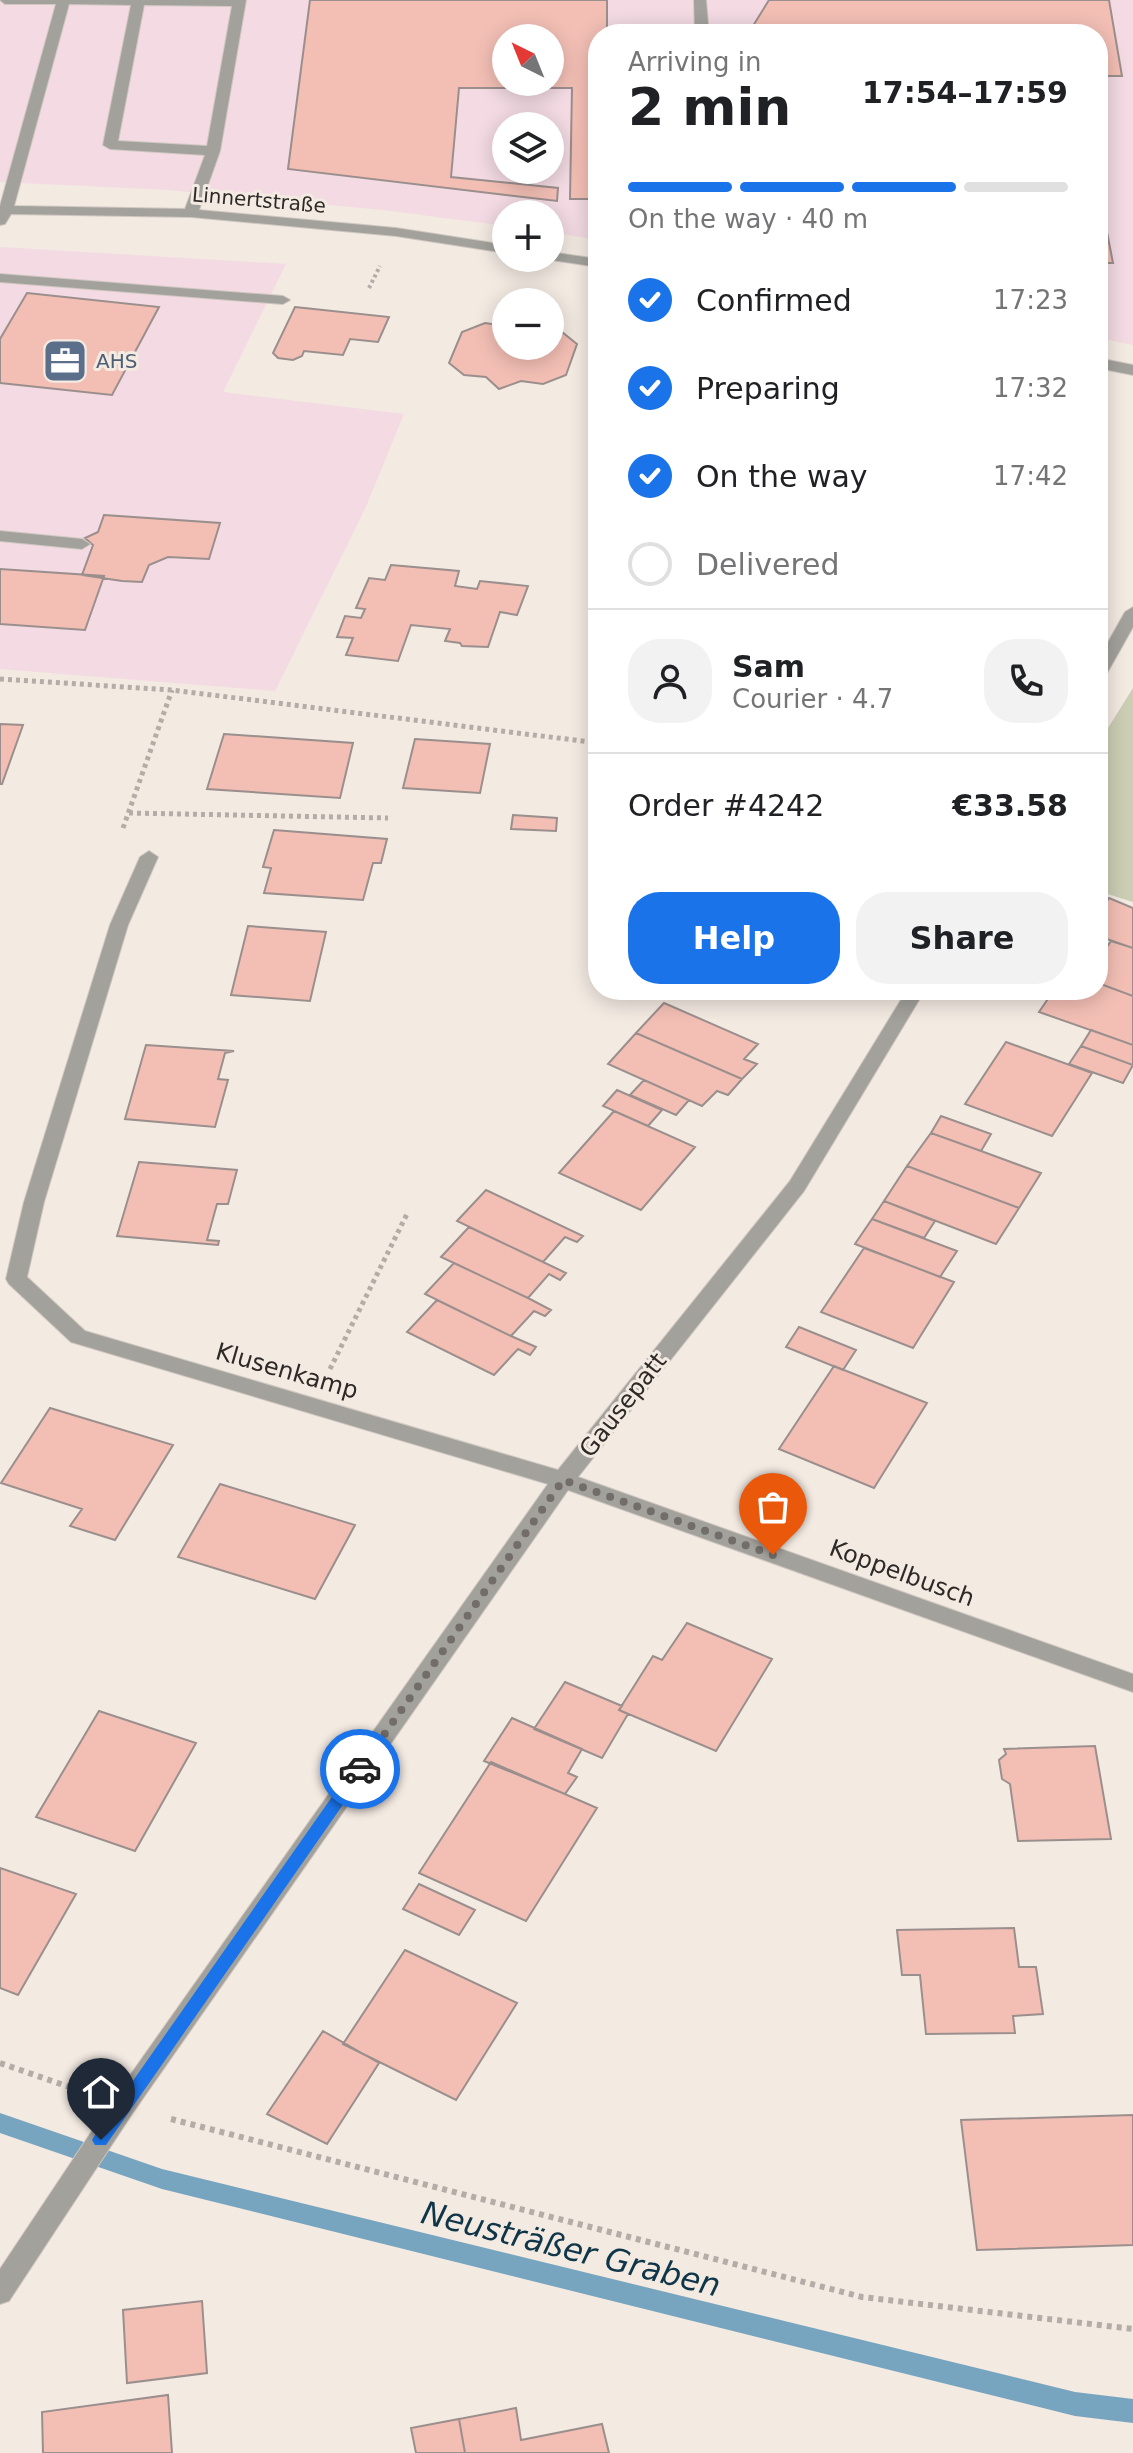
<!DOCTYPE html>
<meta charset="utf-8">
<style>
body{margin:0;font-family:"DejaVu Sans",sans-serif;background:#f2f2f2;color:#202124;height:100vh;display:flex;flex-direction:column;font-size:30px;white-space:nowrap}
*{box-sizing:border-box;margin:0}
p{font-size:26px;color:#757577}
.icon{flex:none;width:44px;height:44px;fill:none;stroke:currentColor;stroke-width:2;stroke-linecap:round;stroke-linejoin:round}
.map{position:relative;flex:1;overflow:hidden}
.details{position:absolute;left:588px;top:24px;width:520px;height:976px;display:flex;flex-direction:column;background:#fff;border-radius:32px;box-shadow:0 4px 20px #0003}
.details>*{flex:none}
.needle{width:52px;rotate:317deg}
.fabs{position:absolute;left:492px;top:24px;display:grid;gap:16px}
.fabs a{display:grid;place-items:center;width:72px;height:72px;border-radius:50%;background:#fff;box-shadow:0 4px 20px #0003;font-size:40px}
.pin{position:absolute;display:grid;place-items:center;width:68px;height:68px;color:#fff;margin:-82px -34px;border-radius:50% 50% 50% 0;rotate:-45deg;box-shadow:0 0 8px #0007}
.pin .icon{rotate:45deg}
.courier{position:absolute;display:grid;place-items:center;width:80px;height:80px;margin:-40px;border:6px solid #1a73e8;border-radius:50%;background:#fff;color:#222;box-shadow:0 2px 10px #0007}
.head em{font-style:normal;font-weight:700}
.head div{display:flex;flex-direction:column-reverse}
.head{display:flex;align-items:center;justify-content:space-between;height:136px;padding:0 40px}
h1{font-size:52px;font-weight:700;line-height:60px}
.bar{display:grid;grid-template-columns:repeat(4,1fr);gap:12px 8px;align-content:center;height:96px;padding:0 40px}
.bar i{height:10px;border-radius:6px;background:#e0e0e0}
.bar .current{background:#1a73e8}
.bar p{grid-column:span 4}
.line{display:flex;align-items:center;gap:20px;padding:0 40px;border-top:2px solid #e0e0e0}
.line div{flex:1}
.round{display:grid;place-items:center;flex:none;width:84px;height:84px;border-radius:32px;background:#f2f2f2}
ol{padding:0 40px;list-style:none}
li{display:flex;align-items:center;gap:24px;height:88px}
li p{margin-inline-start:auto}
li .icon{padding:8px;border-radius:50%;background:#1a73e8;color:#fff;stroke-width:4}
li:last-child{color:#757577}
li i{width:44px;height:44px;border:4px solid #e0e0e0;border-radius:50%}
.button{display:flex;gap:16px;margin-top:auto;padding:16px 40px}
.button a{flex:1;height:92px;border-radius:32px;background:#1a73e8;color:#fff;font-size:32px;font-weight:700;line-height:92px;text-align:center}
.button a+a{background:#f2f2f2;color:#202124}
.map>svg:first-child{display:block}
.commercial{fill:#f3dae3;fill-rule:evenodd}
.green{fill:#cbceb3}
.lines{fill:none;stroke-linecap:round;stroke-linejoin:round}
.stream{fill:#77a4be;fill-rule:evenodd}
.building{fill:#f3bfb5;stroke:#9b8f8d;stroke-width:2;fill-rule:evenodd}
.minor-casing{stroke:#cfc7c0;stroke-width:2}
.path-far2{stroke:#b4ada7;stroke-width:4;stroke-dasharray:3 3;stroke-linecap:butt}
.path-far1{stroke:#b4ada7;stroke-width:5;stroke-dasharray:4 4;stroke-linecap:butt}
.path{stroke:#b4ada7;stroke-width:6;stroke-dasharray:5 5;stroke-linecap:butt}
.minor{fill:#a3a19c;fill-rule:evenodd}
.route{fill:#1a73e8}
.done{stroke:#726d68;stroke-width:8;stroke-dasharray:0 14.4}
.labels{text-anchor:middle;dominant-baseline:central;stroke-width:6;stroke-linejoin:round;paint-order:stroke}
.far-street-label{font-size:20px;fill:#2d2926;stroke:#f3eae2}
.far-service-label{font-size:20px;fill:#4e5e75;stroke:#f3eae2;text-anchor:start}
.street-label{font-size:24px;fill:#2d2926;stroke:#f3eae2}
.near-water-label{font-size:32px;font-style:italic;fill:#0e3548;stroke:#f3eae2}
</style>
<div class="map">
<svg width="1133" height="2453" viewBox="0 0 1133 2453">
<rect width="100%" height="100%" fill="#f3eae2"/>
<path class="commercial" d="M0,0H1133V345L1098,338V34H598V240L550,232V214H506V226L383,210L168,190L0,182ZM506,38H550V82H506ZM506,126H550V170H506Z
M0,247L286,264L223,392L404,414L365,509L275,691L0,669Z"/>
<path class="green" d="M1133,688V902L1098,891V744Z"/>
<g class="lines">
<path class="stream" d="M0,2113L162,2169L1075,2392L1133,2399V2423L1075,2416L162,2189L0,2133Z"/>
</g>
<path class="building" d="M310,0H607V34H598L595,199H570L572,88H459L451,177L558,188L557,201L288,169ZM506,38H550V82H506Z
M769,0H1109L1122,76H1098V34H748Z
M1098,186L1113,263H1098Z
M27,293L159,307L112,395L0,383V339Z
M295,307L389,317L378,342L350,339L343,355L304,351L302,356L293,360L278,358L273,353Z
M485,323L506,326V346H550V330L562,332L577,344L566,375L543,384L521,381L499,389L486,377L464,375L449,363L462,332Z
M104,515L220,523L209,559L168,557L149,565L142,582L122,581L82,575L93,545L85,538L98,532Z
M391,565L459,571L455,586L477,589L480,581L528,586L517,615L500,612L488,647L462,646L460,643L445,641L450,629L411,625L398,661L346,655L353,638L337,637L345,616L361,618L365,609L356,608L369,578L385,580Z
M0,569L104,576L85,630L0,624Z
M0,724L23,725L2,784H0Z
M224,734L353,743L340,798L207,789Z
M415,739L490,744L480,793L403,788Z
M513,815L557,818L556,831L511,829Z
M274,830L387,839L381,863H373L363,900L264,893L271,868L263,867Z
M1109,898L1133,908V948L1098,936V914Z
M248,926L326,932L310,1001L231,995Z
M1111,941L1133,948V996L1098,983V960Z
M1098,983L1133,996V1045L1039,1012L1054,990H1098Z
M664,1003L758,1044L744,1059L757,1064L742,1079L636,1033Z
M1091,1030L1133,1045V1065L1081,1046Z
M636,1033L742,1079L728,1095L717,1091L702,1106L608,1064Z
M1006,1042L1092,1073L1052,1136L965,1104Z
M146,1045L234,1051L225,1053L218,1079L228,1080L215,1127L125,1119Z
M1081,1046L1133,1065L1123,1083L1069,1064Z
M644,1080L689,1100L676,1115L630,1095Z
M617,1090L662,1110L648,1126L603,1106Z
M614,1111L695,1147L641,1210L559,1173Z
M941,1116L991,1134L981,1151L931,1133Z
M931,1133L981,1151L1041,1173L1019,1208L907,1166Z
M139,1162L237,1170L228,1204H217L207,1240L219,1241L218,1245L117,1236Z
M907,1166L1019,1208L996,1244L884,1201Z
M486,1190L583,1236L577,1242L565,1237L543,1262L457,1221Z
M884,1201L935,1221L924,1238L872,1219Z
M872,1219L957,1251L940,1277L855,1244Z
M469,1227L543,1262L566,1273L560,1280L549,1274L528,1298L441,1257Z
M864,1248L954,1282L913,1348L821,1312Z
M454,1263L528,1298L551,1310L545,1316L534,1311L511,1336L425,1294Z
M437,1300L511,1336L536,1347L530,1355L518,1349L494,1375L407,1332Z
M799,1327L856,1350L843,1370L786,1347Z
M834,1366L927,1403L874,1488L779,1449Z
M50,1408L173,1445L115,1540L70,1526L82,1509L1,1483Z
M220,1484L355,1525L315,1599L178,1557Z
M687,1623L772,1659L716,1751L619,1710L653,1656L662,1660Z
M565,1682L622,1706L619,1710L628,1714L602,1758L534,1729Z
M99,1711L196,1743L135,1851L36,1817Z
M512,1718L582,1749L568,1773L577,1777L565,1794L484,1761Z
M1095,1746L1111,1839L1018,1841L1010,1784L1002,1779L999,1760L1006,1754L1004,1749Z
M491,1762L597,1808L526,1921L419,1873Z
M0,1868L76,1894L18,1995L0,1988Z
M419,1884L475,1910L459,1935L403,1909Z
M1014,1928L1019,1967H1036L1043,2014L1013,2016L1015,2033L926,2034L920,1975H902L897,1930Z
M405,1950L517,2003L456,2100L343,2044Z
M323,2031L379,2063L327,2144L267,2114Z
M1133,2115V2245L977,2250L961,2120Z
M202,2301L207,2373L127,2383L123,2310Z
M168,2395L172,2453H43L42,2412Z
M516,2408L521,2440L602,2424L609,2453H465L459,2419Z
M459,2419L465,2453H416L411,2428Z"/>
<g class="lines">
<g class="minor-casing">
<path id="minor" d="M0,0H246L220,151L199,210L396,228L506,245V253L396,236L191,217L11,214L5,224L0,225V206L56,4H5ZM69,4L131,5L103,145L110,149L205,155L185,209L14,206ZM144,5L232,6L207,146L118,141Z
M694,0H706L709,34H695Z
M550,252L598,259V267L545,259L550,258Z
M0,274L283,296L290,300L283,304L0,282Z
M1098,358L1133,365V375L1098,368Z
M0,531L82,539L90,544L82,549L0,541Z
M1133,607V627L1106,675L1098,680V660L1125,612Z
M149,851L158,857L128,925L44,1202L27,1277L85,1331L558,1470L790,1181L907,990H925L804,1191L578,1477L1133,1674V1692L568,1490L132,2114L9,2301L0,2304V2269L114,2098L548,1484L71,1342L9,1284L6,1279L24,1202L110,925L140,857Z"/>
</g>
<path class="path-far2" d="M369,288L380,266"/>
<path class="path-far1" d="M0,679L172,690L598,743
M129,813L388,818
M123,828L172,690
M330,1369L407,1214"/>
<path class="path" d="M0,2063L81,2091
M171,2119L862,2297L1133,2329"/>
<use href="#minor" class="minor"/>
</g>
<path class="route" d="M360,1763L365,1764V1773L106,2145H95L92,2140L95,2135L355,1764Z"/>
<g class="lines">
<path class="done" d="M360,1769L563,1480L773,1555"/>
</g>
<defs>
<g id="office-square" transform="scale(2.3)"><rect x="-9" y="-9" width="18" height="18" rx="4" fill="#5c6f8a" stroke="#f3eae2"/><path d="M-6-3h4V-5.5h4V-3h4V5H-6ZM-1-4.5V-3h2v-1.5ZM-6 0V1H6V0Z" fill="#fff"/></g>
</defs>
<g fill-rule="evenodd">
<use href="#office-square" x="65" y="361"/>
</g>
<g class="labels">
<g class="far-street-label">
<text transform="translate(259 200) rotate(5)">Linnertstraße</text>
</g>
<g class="far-service-label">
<text x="96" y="361">AHS</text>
</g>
<g class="street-label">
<text transform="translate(287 1371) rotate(16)">Klusenkamp</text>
<text transform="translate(623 1405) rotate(-52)">Gausepatt</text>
<text transform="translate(902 1573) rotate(20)">Koppelbusch</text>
</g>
<g class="near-water-label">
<text transform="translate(571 2249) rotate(14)">Neusträßer Graben</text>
</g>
</g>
</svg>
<div class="fabs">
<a><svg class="needle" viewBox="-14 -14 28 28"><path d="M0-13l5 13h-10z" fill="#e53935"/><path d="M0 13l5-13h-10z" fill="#757577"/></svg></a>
<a><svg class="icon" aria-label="layers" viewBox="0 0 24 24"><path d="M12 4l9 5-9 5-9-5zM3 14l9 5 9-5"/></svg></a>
<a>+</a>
<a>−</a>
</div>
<div class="pin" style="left:773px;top:1555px;background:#ea580c"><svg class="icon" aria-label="bag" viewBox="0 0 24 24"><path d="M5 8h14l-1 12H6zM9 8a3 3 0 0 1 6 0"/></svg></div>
<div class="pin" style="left:101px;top:2140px;background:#1f2937"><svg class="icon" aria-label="home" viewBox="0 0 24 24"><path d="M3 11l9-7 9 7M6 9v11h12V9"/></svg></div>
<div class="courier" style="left:360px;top:1769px"><svg class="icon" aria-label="car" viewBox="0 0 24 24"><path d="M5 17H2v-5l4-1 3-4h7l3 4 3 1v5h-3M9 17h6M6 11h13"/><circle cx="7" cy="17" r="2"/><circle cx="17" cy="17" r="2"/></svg></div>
<section class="details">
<div class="head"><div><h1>2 min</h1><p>Arriving in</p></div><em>17:54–17:59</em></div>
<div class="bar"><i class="current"></i><i class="current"></i><i class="current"></i><i></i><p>On the way · 40 m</p></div>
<ol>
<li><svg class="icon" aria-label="check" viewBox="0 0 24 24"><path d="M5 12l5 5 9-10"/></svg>Confirmed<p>17:23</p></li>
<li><svg class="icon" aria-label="check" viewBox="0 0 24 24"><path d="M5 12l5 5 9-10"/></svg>Preparing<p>17:32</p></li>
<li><svg class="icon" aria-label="check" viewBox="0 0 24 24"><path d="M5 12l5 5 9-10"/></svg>On the way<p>17:42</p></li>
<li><i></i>Delivered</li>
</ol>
<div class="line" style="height:144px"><a class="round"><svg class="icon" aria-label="person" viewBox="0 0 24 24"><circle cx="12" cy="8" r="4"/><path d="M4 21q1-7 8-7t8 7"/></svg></a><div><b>Sam</b><p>Courier · 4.7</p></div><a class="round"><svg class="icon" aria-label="phone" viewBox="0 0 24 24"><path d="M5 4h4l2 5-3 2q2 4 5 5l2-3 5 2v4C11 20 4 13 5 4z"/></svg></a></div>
<div class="line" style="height:104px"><div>Order #4242</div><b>€33.58</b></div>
<div class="button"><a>Help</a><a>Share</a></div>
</section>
</div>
